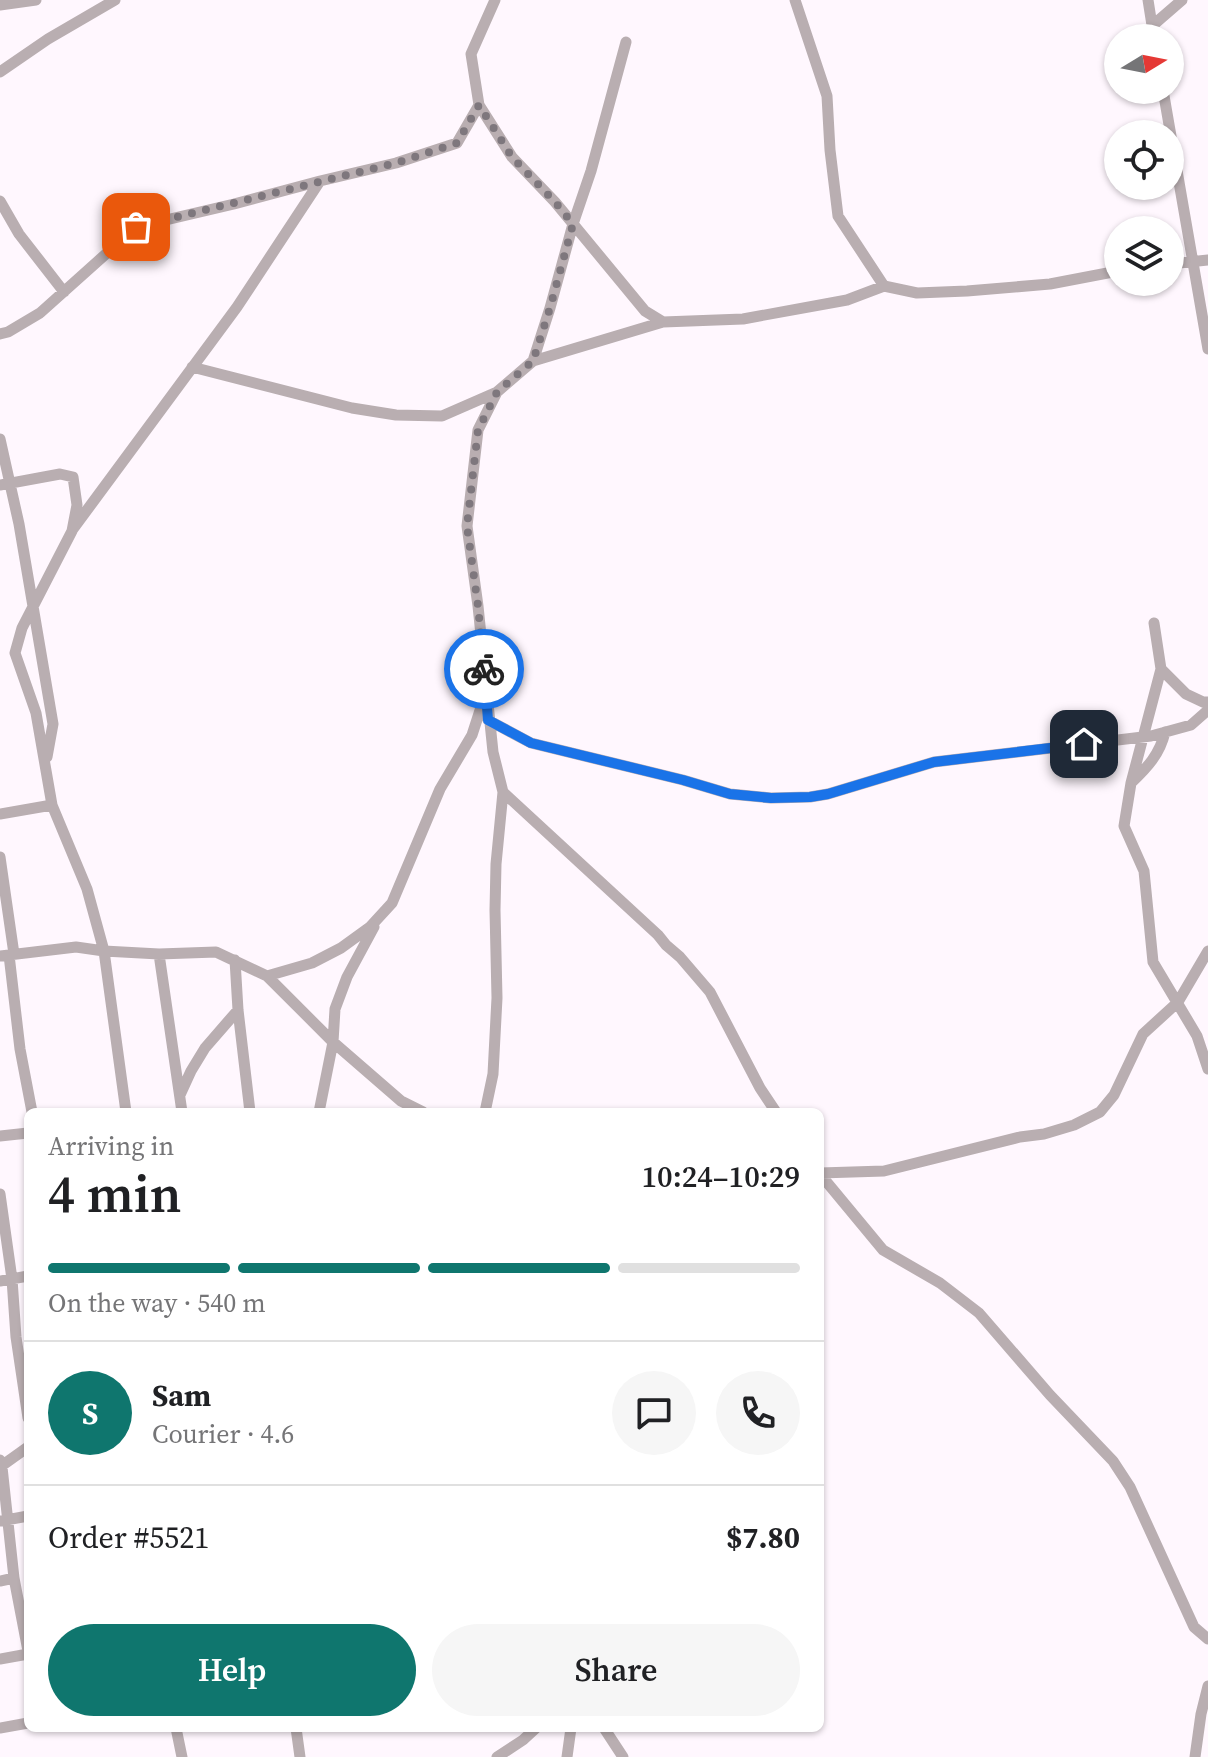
<!DOCTYPE html>
<meta charset="utf-8">
<style>
body{margin:0;font-family:"Source Serif 4",serif;background:#f6f6f6;color:#202124;height:100vh;display:flex;flex-direction:column;font-size:30px;white-space:nowrap}
*{box-sizing:border-box;margin:0}
p{font-size:26px;color:#757577}
.icon{flex:none;width:44px;height:44px;fill:none;stroke:currentColor;stroke-width:2;stroke-linecap:round;stroke-linejoin:round}
.map{position:relative;flex:1;overflow:hidden}
.side{position:absolute;left:24px;top:1108px;width:800px;height:624px;display:flex;flex-direction:column;background:#fff;border-radius:12px;box-shadow:0 2px 6px #0004}
.side>*{flex:none}
.needle{width:52px;rotate:80deg}
.buttons{position:absolute;left:1104px;top:24px;display:grid;gap:16px}
.buttons a{display:grid;place-items:center;width:80px;height:80px;border-radius:50%;background:#fff;box-shadow:0 2px 6px #0004;font-size:40px}
.pin{position:absolute;display:grid;place-items:center;width:68px;height:68px;color:#fff;margin:-34px;border-radius:16px;box-shadow:0 4px 12px #0006}
.courier{position:absolute;display:grid;place-items:center;width:80px;height:80px;margin:-40px;border:6px solid #1a73e8;border-radius:50%;background:#fff;color:#222;box-shadow:0 2px 10px #0007}
.summary em{font-style:normal;font-weight:600}
.summary div{display:flex;flex-direction:column-reverse}
.summary{display:flex;align-items:center;justify-content:space-between;height:136px;padding:0 24px}
h1{font-size:52px;font-weight:600;line-height:60px}
.bar{display:grid;grid-template-columns:repeat(4,1fr);gap:12px 8px;align-content:center;height:96px;padding:0 24px}
.bar i{height:10px;border-radius:6px;background:#e0e0e0}
.bar .active{background:#0f766e}
.bar p{grid-column:span 4}
.line{display:flex;align-items:center;gap:20px;padding:0 24px;border-top:2px solid #e0e0e0}
.line div{flex:1}
.round{display:grid;place-items:center;flex:none;width:84px;height:84px;border-radius:42px;background:#f6f6f6}
.action{display:flex;gap:16px;margin-top:auto;padding:16px 24px}
.action a{flex:1;height:92px;border-radius:48px;background:#0f766e;color:#fff;font-size:32px;font-weight:600;line-height:92px;text-align:center}
.action a+a{background:#f6f6f6;color:#202124}
.map>svg:first-child{display:block}
.lines{fill:none;stroke-linecap:round;stroke-linejoin:round}
.minor{stroke:#b9aeb1;stroke-width:11}
.done{stroke:#7e777d;stroke-width:8;stroke-dasharray:0 14.4}
.route{stroke:#1a73e8;stroke-width:10}
</style>
<div class="map">
<svg width="1208" height="1757" viewBox="0 0 1208 1757">
<rect width="100%" height="100%" fill="#fff7fe"/>
<g class="lines">
<path class="minor" d="M795,0L827,96L830,150L838,216L884,286
M1148,0L1154,38
M0,5L36,0
M1152,26L1182,0
M0,72L48,39L115,0
M1163,90L1208,349
M479,105L512,157L555,202L645,311L663,322
M0,201L19,234L64,292
M1170,264L1208,260
M0,334L8,332L40,313L136,227L234,204L320,181
M533,361L550,308L573,224L591,171L626,42
M192,367L352,408L396,415L442,416L497,392L533,361L663,322L743,319L847,300L884,286L917,293L967,291L1050,284L1118,271
M497,392L478,430L467,526L478,606L493,752L503,792L658,935L666,945L680,957L710,992L760,1088L776,1112
M0,439L19,524L53,724L47,757
M0,485L60,474L73,477L77,505L72,531L22,628L15,653L36,713L52,805L87,889L104,951L126,1112
M73,529L237,307L320,181L396,163L457,143L479,105L471,54L495,0
M1154,623L1161,669L1186,694L1203,702H1208
M1161,669L1131,783L1124,826L1144,871L1153,962L1197,1036L1208,1069
M488,720L531,743L683,780L730,794L771,798L810,797L828,794L934,762L1151,736L1191,725L1208,710
M1131,783C1147,768 1160,754 1165,732
M0,814L52,805
M0,857L14,954
M159,954L182,1112
M9,955L20,1049L32,1112
M0,956L76,947L104,951L159,954L216,952L267,976L333,1042L401,1101L423,1112
M235,960L238,1010L250,1112
M267,976L312,963L341,948L370,927L392,903L440,789L472,735L484,698
M180,1095L191,1071L205,1048L238,1010
M319,1112L333,1042L335,1009L347,977L374,927
M485,1112L493,1074L497,998L495,910L496,864L503,792
M0,1136L28,1133
M820,1173L884,1171L1020,1137L1044,1134L1074,1125L1100,1112L1114,1095L1143,1034L1178,1002L1208,951
M820,1174L883,1250L940,1283L979,1313L1050,1395L1113,1461L1130,1487L1194,1627L1208,1639
M0,1194L12,1279L16,1337L28,1418
M0,1281L28,1276
M0,1460L2,1467L14,1578L28,1651
M0,1467L28,1447
M1,1521L28,1516
M0,1581L14,1578
M0,1659L28,1654
M0,1728L28,1723
M176,1728L182,1757
M296,1728L300,1757
M604,1728L623,1757
M497,1757L523,1740L536,1728
M567,1757L571,1728
M1195,1757L1201,1714L1208,1686"/>
</g>
<g class="lines">
<path class="done" d="M136,227L396,163L457,143L479,105L512,157L555,202L573,224L550,308L533,361L497,392L478,430L467,526L478,606L484,669"/>
<path class="route" d="M484,669L488,720L531,743L683,780L730,794L771,798L810,797L828,794L934,762L1084,744"/>
</g>
</svg>
<div class="buttons">
<a><svg class="needle" viewBox="-14 -14 28 28"><path d="M0-13l5 13h-10z" fill="#e53935"/><path d="M0 13l5-13h-10z" fill="#757577"/></svg></a>
<a><svg class="icon" aria-label="locate" viewBox="0 0 24 24"><circle cx="12" cy="12" r="6"/><path d="M12 2v4M12 18v4M2 12h4M18 12h4"/></svg></a>
<a><svg class="icon" aria-label="layers" viewBox="0 0 24 24"><path d="M12 4l9 5-9 5-9-5zM3 14l9 5 9-5"/></svg></a>
</div>
<div class="pin" style="left:136px;top:227px;background:#ea580c"><svg class="icon" aria-label="bag" viewBox="0 0 24 24"><path d="M5 8h14l-1 12H6zM9 8a3 3 0 0 1 6 0"/></svg></div>
<div class="pin" style="left:1084px;top:744px;background:#1f2937"><svg class="icon" aria-label="home" viewBox="0 0 24 24"><path d="M3 11l9-7 9 7M6 9v11h12V9"/></svg></div>
<div class="courier" style="left:484px;top:669px"><svg class="icon" aria-label="bike" viewBox="0 0 24 24"><circle cx="6" cy="16" r="4"/><circle cx="18" cy="16" r="4"/><path d="M6 16l4-8h5l3 8M10 8l3 8H6M13 5h3"/></svg></div>
<section class="side">
<div class="summary"><div><h1>4 min</h1><p>Arriving in</p></div><em>10:24–10:29</em></div>
<div class="bar"><i class="active"></i><i class="active"></i><i class="active"></i><i></i><p>On the way · 540 m</p></div>
<div class="line" style="height:144px"><b class="round" style="background:#0f766e;color:#fff">S</b><div><b>Sam</b><p>Courier · 4.6</p></div><a class="round"><svg class="icon" aria-label="chat" viewBox="0 0 24 24"><path d="M4 5h16v11H9l-5 4z"/></svg></a><a class="round"><svg class="icon" aria-label="phone" viewBox="0 0 24 24"><path d="M5 4h4l2 5-3 2q2 4 5 5l2-3 5 2v4C11 20 4 13 5 4z"/></svg></a></div>
<div class="line" style="height:104px"><div>Order #5521</div><b>$7.80</b></div>
<div class="action"><a>Help</a><a>Share</a></div>
</section>
</div>
